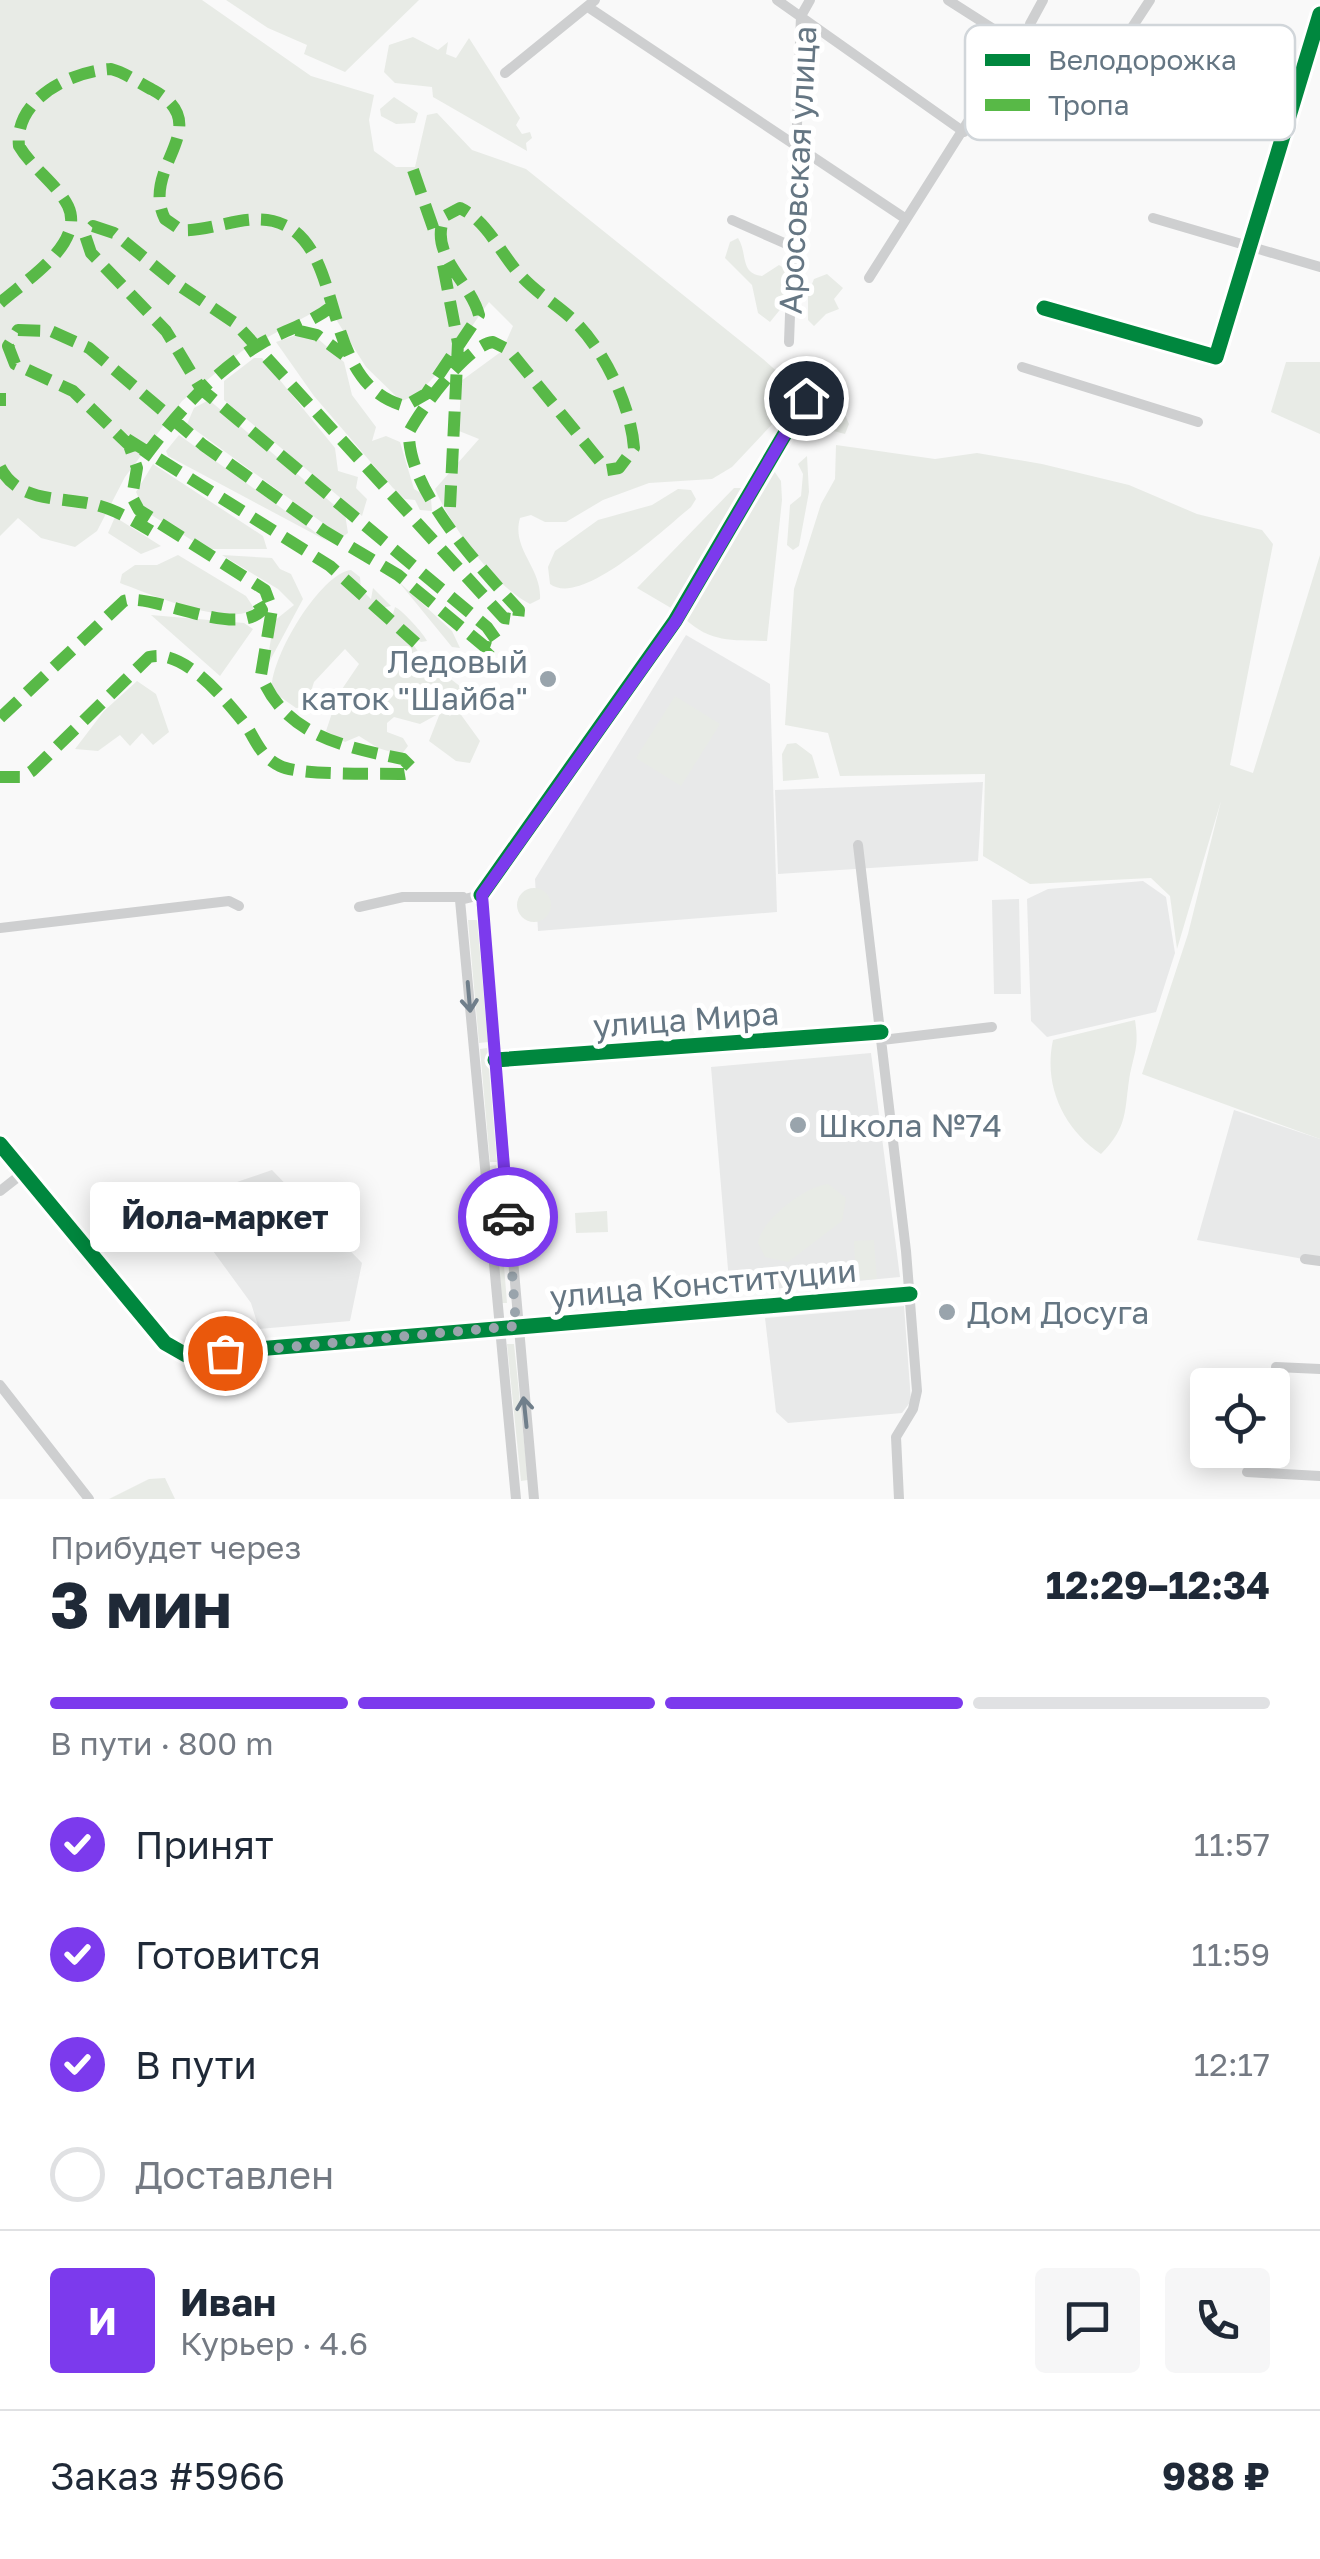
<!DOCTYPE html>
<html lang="ru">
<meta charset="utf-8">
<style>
body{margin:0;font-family:"Golos Text",sans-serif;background:#f6f6f7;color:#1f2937;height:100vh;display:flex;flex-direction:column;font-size:38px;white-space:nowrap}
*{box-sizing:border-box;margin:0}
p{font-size:32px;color:#747a83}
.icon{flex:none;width:55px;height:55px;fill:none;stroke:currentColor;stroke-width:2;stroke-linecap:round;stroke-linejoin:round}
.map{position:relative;height:1499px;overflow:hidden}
.details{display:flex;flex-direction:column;background:#fff;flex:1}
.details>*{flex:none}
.tools{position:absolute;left:1190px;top:1368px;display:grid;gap:20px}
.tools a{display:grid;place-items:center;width:100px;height:100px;border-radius:10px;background:#fff;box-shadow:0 5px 25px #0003;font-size:50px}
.pin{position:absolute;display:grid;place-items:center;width:85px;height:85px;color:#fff;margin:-42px;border:5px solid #fff;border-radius:50%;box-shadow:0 2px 10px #0007}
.courier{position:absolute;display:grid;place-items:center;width:100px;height:100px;margin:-50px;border:8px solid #7c3aed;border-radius:50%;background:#fff;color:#222;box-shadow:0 2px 12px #0007}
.bubble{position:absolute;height:70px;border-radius:10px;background:#fff;box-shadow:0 5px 25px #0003;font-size:32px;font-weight:700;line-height:70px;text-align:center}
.head em{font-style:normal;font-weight:700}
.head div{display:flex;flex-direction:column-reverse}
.head{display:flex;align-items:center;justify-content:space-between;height:170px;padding:0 50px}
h1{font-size:65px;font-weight:700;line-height:75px}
.bar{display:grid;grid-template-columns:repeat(4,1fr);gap:15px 10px;align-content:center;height:120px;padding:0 50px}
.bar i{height:12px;border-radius:8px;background:#e0e1e3}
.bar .active{background:#7c3aed}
.bar p{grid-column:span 4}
.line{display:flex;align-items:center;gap:25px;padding:0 50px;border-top:2px solid #e0e1e3}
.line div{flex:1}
.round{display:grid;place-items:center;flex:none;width:105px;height:105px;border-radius:10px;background:#f6f6f7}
ol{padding:0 50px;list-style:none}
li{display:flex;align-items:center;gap:30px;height:110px}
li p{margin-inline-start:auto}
li .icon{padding:10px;border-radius:50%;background:#7c3aed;color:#fff;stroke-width:4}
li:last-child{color:#747a83}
li i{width:55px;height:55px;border:5px solid #e0e1e3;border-radius:50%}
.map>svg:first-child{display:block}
.built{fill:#e8e9e9}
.green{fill:#e8ebe6}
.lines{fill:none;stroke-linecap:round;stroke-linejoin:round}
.minor{stroke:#cecfd0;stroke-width:10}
.quiet{stroke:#58b947;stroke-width:12;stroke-dasharray:25 12;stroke-linecap:butt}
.cycleway-casing{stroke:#fff;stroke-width:21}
.cycleway{stroke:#00873e;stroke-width:15}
.oneway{stroke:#707f8b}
.done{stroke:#99a4ac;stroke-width:10;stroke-dasharray:0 18}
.route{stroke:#7c3aed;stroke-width:12}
.poi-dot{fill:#99a4ac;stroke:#fff;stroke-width:4}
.labels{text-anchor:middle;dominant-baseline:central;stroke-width:10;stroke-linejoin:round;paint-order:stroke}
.street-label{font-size:32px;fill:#657683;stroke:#fff}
.poi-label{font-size:32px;fill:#657683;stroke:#fff;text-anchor:start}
.key{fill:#fff;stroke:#d1d6da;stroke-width:2.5}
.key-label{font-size:28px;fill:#657683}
</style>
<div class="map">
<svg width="1320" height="1499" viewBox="0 0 1320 1499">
<rect width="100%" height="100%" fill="#f9f9f9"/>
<path class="built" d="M686,635L770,684L777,912L538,931L535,879Z
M983,782L978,861L778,874L775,790Z
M1143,881L1166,897L1175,953L1156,1012L1047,1037L1031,1021L1027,899L1048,889Z
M1019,899L1021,994H994L992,900Z
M871,1053L900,1277L730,1293L711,1067Z
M1234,1110L1320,1139V1262L1197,1240Z
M272,1170L362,1263L350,1321L259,1329L251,1303L186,1214L213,1192L218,1197L237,1182Z
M904,1306L911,1401L902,1413L788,1423L776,1412L765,1318Z"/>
<path class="green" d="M0,0H202L311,76L374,95L369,120L374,151L396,167H415L427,115L437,113L472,150L526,169L763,359L791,384L795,400L732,467L712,479L649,483L603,500L566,522H545L531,515L520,518C511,549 542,568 540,599L530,604C495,587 450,525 435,489L479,439L459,431L461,381L502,351L513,326L489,302C470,327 430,396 401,401L366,367L327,305L242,351L182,401L125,477L97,531L75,547L41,538L18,518L0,536Z
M226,0H419L345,72L304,54L307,45L268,28Z
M413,37L438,50L448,42L446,54L456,58L469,38L520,118L516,125L522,134L530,132L532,138L526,143L527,151L433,97L432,87L395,83L384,72L389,45Z
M394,97L418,113L415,123L396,124L381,116L380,109Z
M738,238C748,253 739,273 762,276L779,265L787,270L783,306L770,322L758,313L752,285L725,258L730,242Z
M827,274L843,288L834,299L839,309L826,314L814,326L808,320V294L814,279Z
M299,334L316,337L344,362L352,395L376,427L372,441L386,436L400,442L414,489L431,499L432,511L420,510L415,500L405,499L393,488L314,396L276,342Z
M254,358H262L335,448L338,471L358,477L356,488L367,499L362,516L224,400V381Z
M1286,362H1320V434L1271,412Z
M829,379L849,424L845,434L818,427C811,406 817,396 829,379Z
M209,400L345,514L348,533L342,537L187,424L194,408Z
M179,435L329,542L168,456L166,451Z
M836,445L935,459L977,453L1042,464L1129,485L1197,514L1262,530L1273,544L1230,765L1253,773L1320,555V1139L1142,1074L1188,934L1221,801L1177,949L1170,896L1151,878L1030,884L983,856L985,774L840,776L828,733L785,725L794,589L821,504L835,479Z
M807,456L809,492L799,546L793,550L787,545L790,505L801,496L803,474L798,464Z
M153,464L263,536L267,549H206L145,511L136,492Z
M772,468L781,481L782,500L767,641C733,640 711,643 685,619Z
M734,488H748L678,603L671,608L637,588Z
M678,489L691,490L696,499L691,507C666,527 582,608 550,584L548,567L555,551L598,520L652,505Z
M115,517L161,546L141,554L108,533Z
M178,555L246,596L254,608C231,629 147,593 120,583L122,574L135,565H157Z
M222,555L272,558L280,569L291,574L303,599L266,668L274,621L294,605L278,589Z
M351,570L360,577L361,589L371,599L373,588L391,606L381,608L392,617L395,607C401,609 425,635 427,641L421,642L403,629L421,656L461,687L449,716L459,712L480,741L470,763L456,761L429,741L440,713L420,724L394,717L387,723V732L403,738L408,746L401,755L378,748L359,736L345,742L326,731L338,695L359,664L345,649L314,682L306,707L296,708L272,691C268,662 319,574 351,570Z
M398,581L452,631L460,648L452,647Z
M151,615L244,623L253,629L220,676Z
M137,681L156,694L169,732L153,745L142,733L130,746L120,735L98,751L75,749L104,711Z
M675,696L720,724L681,786L636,758Z
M796,743L812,755L819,778L783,781L782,754L787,744Z
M517 905a17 17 0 1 1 34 0a17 17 0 1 1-34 0Z
M477,920L488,1042L479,1043L468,920Z
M1135,1020C1139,1046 1135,1050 1130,1074C1124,1110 1129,1126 1101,1154C1064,1129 1043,1086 1053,1040Z
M487,1048L497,1162H490L480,1049Z
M496,1165L507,1303H500L490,1166Z
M828,1184L846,1198L842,1221L788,1262L765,1257L758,1243C761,1220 806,1186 828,1184Z
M607,1211L608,1232L576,1233L575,1213Z
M874,1240L877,1279L856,1280L854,1241Z
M507,1344H514L528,1480L521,1481Z
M165,1478L175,1499H109L149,1479Z"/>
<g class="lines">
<path class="minor" d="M777,0L964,132
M948,0L1017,44L1097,81L1150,0
M588,7L906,219
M1030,24L1043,0
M505,73L595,0
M1153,218L1320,267
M732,220L791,246
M869,278L1017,44
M1044,308L1216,357L1320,14
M789,342L801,16L810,0
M1022,367L1198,422
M858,845L906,1251L917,1391L913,1409L896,1437L899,1499
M481,895L460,900L516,1499
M481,895L534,1499
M481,895L675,621L806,398
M359,907L403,897H463
M0,928L229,901L239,906
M882,1040L992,1027
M495,1060L881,1032
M0,1144L165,1343L186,1355L910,1294
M0,1191L23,1173
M1305,1259L1320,1261
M1276,1367L1320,1369
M0,1385L89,1499
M1247,1472L1320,1476"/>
<path class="quiet" d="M413,170L436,236
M443,265L458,343L450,507
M0,303C23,282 86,244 68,206C57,184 32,168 19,146C14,99 71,71 111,69C126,73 139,83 153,90C218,126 139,167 165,219L181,230C211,232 242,214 273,221C350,239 315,383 405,406L426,394L479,315C471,282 427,254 445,216L460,208C489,222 500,254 522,277C536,292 554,303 570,317C602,345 631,405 634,448L619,468L607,470L509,350L493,342C467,345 421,409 409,432C407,491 481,568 519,610L518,620L504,618L235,323L174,282L114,233L93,226L85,235L91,253L166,331L201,389L487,627L497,641L490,648L484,646L398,575L324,531L203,445L89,348L51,331L18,330L8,346L15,364L73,391L129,445L137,468L132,497L139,510L265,590L272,609L261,675C285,736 345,747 403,759L411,767L410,773L404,774C376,773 301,776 280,766C258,756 255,735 241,719C222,696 182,648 149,657L32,771L23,777H0
M296,330L317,335L344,355
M0,393V406
M127,439L330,566L416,643
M144,458C177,413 213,372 262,343C285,330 309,324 331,307
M0,467C19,505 66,496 100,506C118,511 136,522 151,531
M0,718L124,601C151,592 236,639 262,610L253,594"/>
<g class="cycleway-casing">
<path id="cycleway" d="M1044,308L1216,357L1320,14
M481,895L675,621L806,398
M495,1060L881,1032
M0,1144L165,1343L186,1355L910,1294"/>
</g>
<use href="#cycleway" class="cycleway"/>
</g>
<defs><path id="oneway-shaft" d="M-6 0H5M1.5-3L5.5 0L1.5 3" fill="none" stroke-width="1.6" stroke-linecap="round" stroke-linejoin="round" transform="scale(2.5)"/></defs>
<g class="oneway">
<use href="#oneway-shaft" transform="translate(469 997) rotate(85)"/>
<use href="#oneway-shaft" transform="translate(525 1412) rotate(-96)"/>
</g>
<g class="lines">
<path class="done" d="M225,1353L516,1326L508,1217"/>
<path class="route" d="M508,1217L482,895L676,621L806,398"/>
</g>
<g class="poi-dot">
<circle cx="548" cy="679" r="10"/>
<circle cx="798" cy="1125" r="10"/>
<circle cx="947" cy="1312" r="10"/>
</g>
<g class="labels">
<g class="street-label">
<text transform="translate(797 170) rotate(-87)">Аросовская улица</text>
<text transform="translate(686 1019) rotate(-4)">улица Мира</text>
<text transform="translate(703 1283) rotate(-5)">улица Конституции</text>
</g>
<g class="poi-label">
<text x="528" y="661" text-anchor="end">Ледовый<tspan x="528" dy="37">каток "Шайба"</tspan></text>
<text x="818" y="1125">Школа №74</text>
<text x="967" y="1312">Дом Досуга</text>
</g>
</g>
<rect x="965" y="25" width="330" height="115" rx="15" class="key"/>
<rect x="985" y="54" width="45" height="12" fill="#00873e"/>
<rect x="985" y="99" width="45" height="12" fill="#58b947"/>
<g class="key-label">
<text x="1048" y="70">Велодорожка</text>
<text x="1048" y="115">Тропа</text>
</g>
</svg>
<div class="tools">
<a><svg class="icon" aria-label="locate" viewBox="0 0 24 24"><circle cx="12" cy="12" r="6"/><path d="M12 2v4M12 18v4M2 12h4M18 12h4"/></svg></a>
</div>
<div class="pin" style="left:225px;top:1353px;background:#ea580c"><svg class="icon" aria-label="bag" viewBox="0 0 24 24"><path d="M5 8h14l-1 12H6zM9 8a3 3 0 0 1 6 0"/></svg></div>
<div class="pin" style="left:806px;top:398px;background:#1f2937"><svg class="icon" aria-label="home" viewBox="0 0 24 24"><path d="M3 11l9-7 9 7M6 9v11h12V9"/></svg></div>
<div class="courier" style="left:508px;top:1217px"><svg class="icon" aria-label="car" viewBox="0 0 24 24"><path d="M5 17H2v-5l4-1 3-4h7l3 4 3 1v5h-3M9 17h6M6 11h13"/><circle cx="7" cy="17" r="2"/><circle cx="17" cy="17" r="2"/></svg></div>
<div class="bubble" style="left:90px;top:1182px;width:270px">Йола-маркет</div>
</div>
<section class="details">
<div class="head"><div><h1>3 мин</h1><p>Прибудет через</p></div><em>12:29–12:34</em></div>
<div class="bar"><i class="active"></i><i class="active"></i><i class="active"></i><i></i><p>В пути · 800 m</p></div>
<ol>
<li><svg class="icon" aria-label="check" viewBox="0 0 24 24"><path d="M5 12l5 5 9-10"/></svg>Принят<p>11:57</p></li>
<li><svg class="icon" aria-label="check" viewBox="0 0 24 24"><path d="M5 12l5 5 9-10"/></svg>Готовится<p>11:59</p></li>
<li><svg class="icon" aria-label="check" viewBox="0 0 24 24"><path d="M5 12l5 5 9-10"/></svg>В пути<p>12:17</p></li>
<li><i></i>Доставлен</li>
</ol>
<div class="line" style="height:180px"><b class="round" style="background:#7c3aed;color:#fff">И</b><div><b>Иван</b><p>Курьер · 4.6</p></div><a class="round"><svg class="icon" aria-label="chat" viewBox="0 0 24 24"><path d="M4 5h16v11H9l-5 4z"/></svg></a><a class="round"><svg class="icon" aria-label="phone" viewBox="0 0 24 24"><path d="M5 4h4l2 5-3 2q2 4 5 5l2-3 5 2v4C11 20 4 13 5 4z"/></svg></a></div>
<div class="line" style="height:130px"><div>Заказ #5966</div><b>988 ₽</b></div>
</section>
